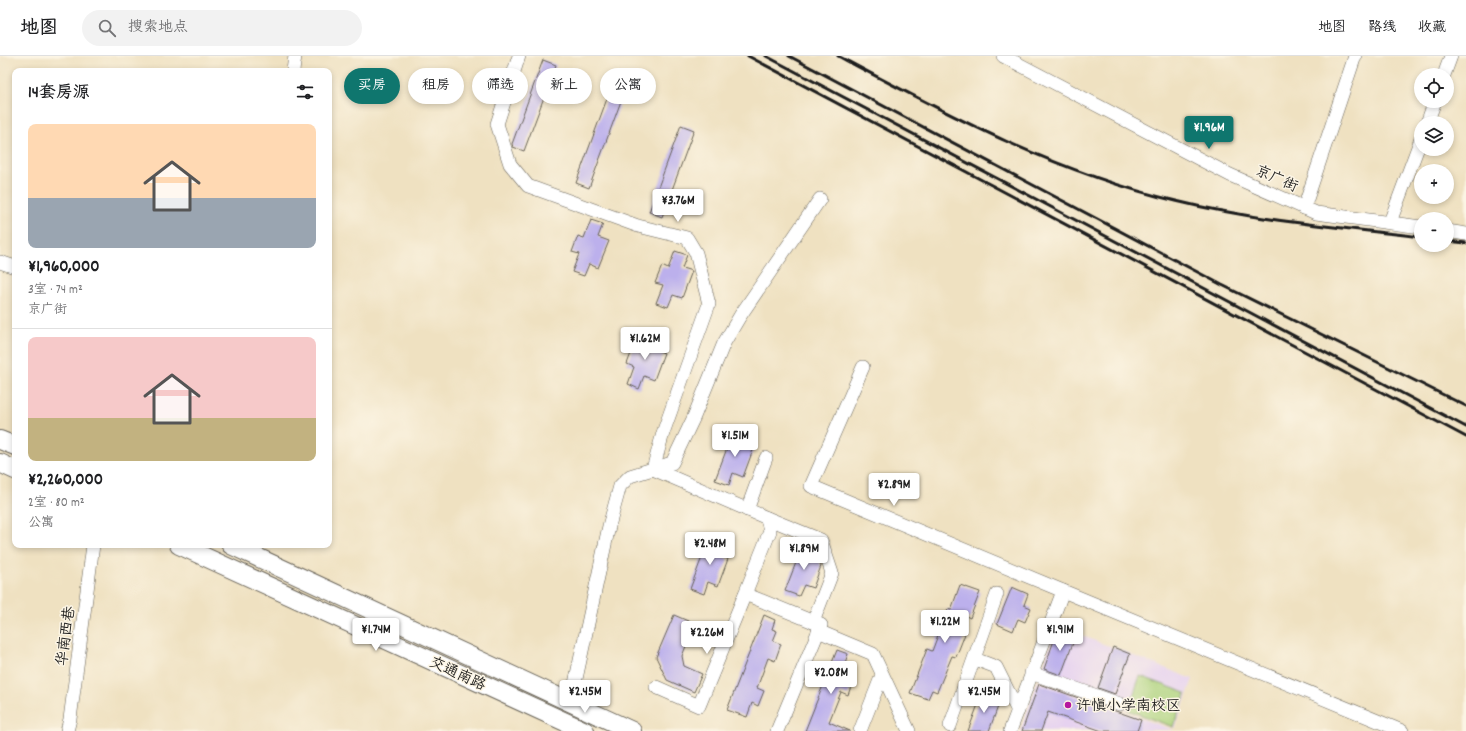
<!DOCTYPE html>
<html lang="zh">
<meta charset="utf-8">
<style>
body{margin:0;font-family:Dekko,"LXGW WenKai TC",sans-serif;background:#f2f2f2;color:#202124;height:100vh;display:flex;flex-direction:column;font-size:15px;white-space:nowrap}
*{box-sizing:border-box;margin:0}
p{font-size:13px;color:#757577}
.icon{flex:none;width:22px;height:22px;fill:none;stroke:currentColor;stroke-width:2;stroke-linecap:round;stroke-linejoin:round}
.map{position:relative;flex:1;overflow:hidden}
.drawer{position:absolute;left:12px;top:12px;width:320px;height:480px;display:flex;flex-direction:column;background:#fff;border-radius:8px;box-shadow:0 2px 6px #0003}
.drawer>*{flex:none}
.top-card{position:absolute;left:344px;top:12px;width:380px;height:36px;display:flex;gap:8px}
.buttons{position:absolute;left:1414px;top:12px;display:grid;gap:8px}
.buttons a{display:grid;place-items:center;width:40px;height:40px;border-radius:50%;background:#fff;box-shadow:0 2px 6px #0003;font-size:20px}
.price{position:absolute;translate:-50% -34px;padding:0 9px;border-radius:4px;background:#fff;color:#222;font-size:13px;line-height:26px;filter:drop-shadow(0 1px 2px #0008)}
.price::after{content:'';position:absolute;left:50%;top:24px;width:12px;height:9px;margin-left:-6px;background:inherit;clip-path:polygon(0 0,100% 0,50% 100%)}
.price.selected{background:#0f766e;color:#fff}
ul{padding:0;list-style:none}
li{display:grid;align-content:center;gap:8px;height:212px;padding:0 16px}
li+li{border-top:1px solid #e0e0e0}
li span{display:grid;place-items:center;height:124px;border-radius:8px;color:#555}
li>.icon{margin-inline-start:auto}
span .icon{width:72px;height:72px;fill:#fffc;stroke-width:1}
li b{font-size:17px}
h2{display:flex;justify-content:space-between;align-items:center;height:48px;padding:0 16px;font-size:17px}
.tag{padding:0 14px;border-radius:18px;background:#fff;box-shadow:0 2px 6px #0003;font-size:14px;line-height:36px}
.tag.selected{background:#0f766e;color:#fff}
header{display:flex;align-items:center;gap:24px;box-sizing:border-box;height:56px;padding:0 20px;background:#fff;border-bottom:1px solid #e0e0e0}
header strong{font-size:19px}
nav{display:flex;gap:22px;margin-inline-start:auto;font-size:14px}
.search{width:280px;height:36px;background:#f2f2f2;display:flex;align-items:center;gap:10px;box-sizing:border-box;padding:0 14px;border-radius:22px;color:#757577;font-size:15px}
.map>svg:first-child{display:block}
.built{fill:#e6d2f0}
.green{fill:#acd27c;stroke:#64774c}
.building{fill:#bcb0ec}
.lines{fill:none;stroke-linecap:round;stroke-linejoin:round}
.minor-casing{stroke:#666156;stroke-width:14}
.secondary-casing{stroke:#666156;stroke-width:20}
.minor{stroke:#fff;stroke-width:13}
.secondary{stroke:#fff;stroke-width:18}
.rail{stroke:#1c1c1c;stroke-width:3}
.poi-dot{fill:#b5179e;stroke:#fcf5e5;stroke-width:1.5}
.labels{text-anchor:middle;stroke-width:3;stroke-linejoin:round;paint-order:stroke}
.street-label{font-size:15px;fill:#1c1c1c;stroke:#fcf5e5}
.poi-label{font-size:15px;fill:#1c1c1c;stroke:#fcf5e5;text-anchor:start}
</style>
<header>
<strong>地图</strong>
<div class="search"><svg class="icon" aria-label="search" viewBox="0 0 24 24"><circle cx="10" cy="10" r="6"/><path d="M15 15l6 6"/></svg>搜索地点</div>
<nav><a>地图</a><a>路线</a><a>收藏</a></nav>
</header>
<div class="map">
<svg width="1466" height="675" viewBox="0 0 1466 675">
<rect width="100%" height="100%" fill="#fcf5e5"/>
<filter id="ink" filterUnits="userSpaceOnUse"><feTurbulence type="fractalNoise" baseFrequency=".025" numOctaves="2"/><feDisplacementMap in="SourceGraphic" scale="8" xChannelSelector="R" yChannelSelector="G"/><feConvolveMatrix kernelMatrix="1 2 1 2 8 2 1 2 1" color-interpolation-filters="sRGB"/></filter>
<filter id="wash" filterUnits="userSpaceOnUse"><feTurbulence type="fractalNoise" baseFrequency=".012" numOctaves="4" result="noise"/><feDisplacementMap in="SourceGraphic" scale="16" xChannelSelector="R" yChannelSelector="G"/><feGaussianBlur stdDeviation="0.9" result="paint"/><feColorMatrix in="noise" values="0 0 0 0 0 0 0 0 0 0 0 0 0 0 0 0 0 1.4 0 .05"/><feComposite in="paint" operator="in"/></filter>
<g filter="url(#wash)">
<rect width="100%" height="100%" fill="#efe1c1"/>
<g class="built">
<path d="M1057 570 1193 623 1175 672 1039 623Z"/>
<path d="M1038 625 1174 674 1020 675Z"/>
</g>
<path class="green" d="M1140 620 1186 637 1173 671 1128 654Z"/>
<g id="blocks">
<g class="building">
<path d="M543 4 556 9 524 95 513 91 512 88Z"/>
<path d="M608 40 621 45 589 132 576 127Z"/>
<path d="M681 69 694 74 662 161 649 156Z"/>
<path d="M591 164 603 168 598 181 609 185 598 212 589 208 584 220 572 216 579 198 572 196 578 180 584 182Z"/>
<path d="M675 195 687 199 682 212 692 215 682 242 673 239 668 251 656 247 663 229 655 227 662 210 668 213Z"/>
<path d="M647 276 659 280 654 293 664 297 654 324 644 320 639 333 628 328 634 311 627 308 633 292 640 294Z"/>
<path d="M735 371 748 376 743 391 753 394 743 421 733 417 729 429 715 424Z"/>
<path d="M710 480 724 485 718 499 728 503 718 530 708 526 704 538 690 533Z"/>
<path d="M804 486 815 490 816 494 813 502 819 504 821 510 813 532 804 529 799 540 785 535Z"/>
<path d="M960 529 980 536 970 562 966 560 960 576 965 578 956 601 952 600 937 636 932 634 928 643 910 637 927 593 932 595 948 553 951 554Z"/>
<path d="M1012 531 1028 538 1024 549 1031 552 1025 566 1018 563 1013 575 997 568Z"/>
<path d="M674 559 695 568 682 600 684 610 702 618 694 636 667 624 656 601Z"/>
<path d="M764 559 775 564 772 573 777 575 773 585 781 588 775 605 768 602 757 632 764 635 758 650 752 647 747 661 727 654Z"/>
<path d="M1058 573 1076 579 1061 619 1044 613Z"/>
<path d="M1113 591 1130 598 1115 638 1098 632Z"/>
<path d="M837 594 848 598 845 607 850 609 846 619 854 622 848 639 841 636 829 666 850 675H805Z"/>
<path d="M1039 628 1141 664 1137 675H1102L1048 656 1041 675H1022Z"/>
<path d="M982 638 1000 645 989 675H968Z"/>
</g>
</g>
</g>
<g filter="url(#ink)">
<use href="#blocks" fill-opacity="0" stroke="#666156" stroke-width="1"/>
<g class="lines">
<defs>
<g id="minor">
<path d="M519 0 497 68 510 108 528 130 638 170 687 182 696 197 709 248 663 377 653 413 767 462 770 475 745 538 821 569 777 675"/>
<path d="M1003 0 1230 119 1316 157 1421 171"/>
<path d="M293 15 295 0"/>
<path d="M1444 19 1451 0"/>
<path d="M1427 67 1435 45"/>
<path d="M1304 152 1355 0"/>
<path d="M1390 166 1421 83"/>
<path d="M1447 175 1466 178"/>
<path d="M0 206 15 211"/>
<path d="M863 311 811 430 1063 535"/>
<path d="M747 454 766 402"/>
<path d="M767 462 821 484 832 517 813 566"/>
<path d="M818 575 873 598 909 675"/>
<path d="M975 603 996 611 1018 655"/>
<path d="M1031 617 1120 648"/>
<path d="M656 631 699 650 745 538"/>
<path d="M571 646 609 470 620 430 630 420 672 407 693 363 724 287 740 260 820 143"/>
<path d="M950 670 997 538"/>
<path d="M67 675 70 663 93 489"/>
<path d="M860 675 882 619"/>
<path d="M1010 675 1063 535 1402 675"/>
</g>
<g id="secondary">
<path d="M0 384 15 390"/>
<path d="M0 407 15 414"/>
<path d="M179 489 585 675"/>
<path d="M231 489 632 675"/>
</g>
</defs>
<use href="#minor" class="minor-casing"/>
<use href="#secondary" class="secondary-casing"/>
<use href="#minor" class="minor"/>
<use href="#secondary" class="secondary"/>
<g class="rail">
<path d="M748 0 1466 381"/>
<path d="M766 0 1466 371"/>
<path d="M789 0 1222 229 1466 350"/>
<path d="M838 0C947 58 1054 116 1176 145 1256 165 1339 171 1421 181"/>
<path d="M1447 185 1466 187"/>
</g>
</g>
</g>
<circle class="poi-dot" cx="1068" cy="649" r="4"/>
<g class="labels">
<g class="street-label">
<text transform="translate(1277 122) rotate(24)" y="5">京广街</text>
<text transform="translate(65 580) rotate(-82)" y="5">华南西巷</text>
<text transform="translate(458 617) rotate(25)" y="5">交通南路</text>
</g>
<g class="poi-label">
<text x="1076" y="654">许慎小学南校区</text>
</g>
</g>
</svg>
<div class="buttons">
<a><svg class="icon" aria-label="locate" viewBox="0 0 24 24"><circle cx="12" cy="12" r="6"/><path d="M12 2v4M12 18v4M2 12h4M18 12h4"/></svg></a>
<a><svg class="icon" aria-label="layers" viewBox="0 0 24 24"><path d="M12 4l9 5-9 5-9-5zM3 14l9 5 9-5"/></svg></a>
<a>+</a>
<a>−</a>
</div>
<b class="price selected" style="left:1209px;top:94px">¥1.96M</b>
<b class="price" style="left:678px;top:167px">¥3.76M</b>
<b class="price" style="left:645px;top:305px">¥1.62M</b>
<b class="price" style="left:735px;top:402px">¥1.51M</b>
<b class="price" style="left:894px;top:451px">¥2.89M</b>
<b class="price" style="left:710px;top:510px">¥2.48M</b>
<b class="price" style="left:804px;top:515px">¥1.89M</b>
<b class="price" style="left:945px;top:588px">¥1.22M</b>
<b class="price" style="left:376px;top:596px">¥1.74M</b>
<b class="price" style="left:1060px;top:596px">¥1.91M</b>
<b class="price" style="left:707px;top:599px">¥2.26M</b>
<b class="price" style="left:831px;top:639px">¥2.08M</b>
<b class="price" style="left:585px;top:658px">¥2.45M</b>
<b class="price" style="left:984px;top:658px">¥2.45M</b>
<div class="top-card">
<a class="tag selected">买房</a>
<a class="tag">租房</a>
<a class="tag">筛选</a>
<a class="tag">新上</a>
<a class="tag">公寓</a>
</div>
<section class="drawer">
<h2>14套房源<svg class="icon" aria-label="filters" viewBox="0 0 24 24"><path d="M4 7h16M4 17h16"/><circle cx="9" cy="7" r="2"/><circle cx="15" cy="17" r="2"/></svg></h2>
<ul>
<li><span style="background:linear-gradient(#ffd9b3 60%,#9aa5b1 0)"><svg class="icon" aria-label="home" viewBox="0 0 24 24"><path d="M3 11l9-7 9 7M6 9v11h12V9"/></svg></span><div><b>¥1,960,000</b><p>3室 · 74 m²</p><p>京广街</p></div></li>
<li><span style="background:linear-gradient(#f6c9c9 65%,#c2b280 0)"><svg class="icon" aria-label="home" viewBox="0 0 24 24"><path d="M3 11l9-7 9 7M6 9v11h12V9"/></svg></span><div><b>¥2,260,000</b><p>2室 · 80 m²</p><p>公寓</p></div></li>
</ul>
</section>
</div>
